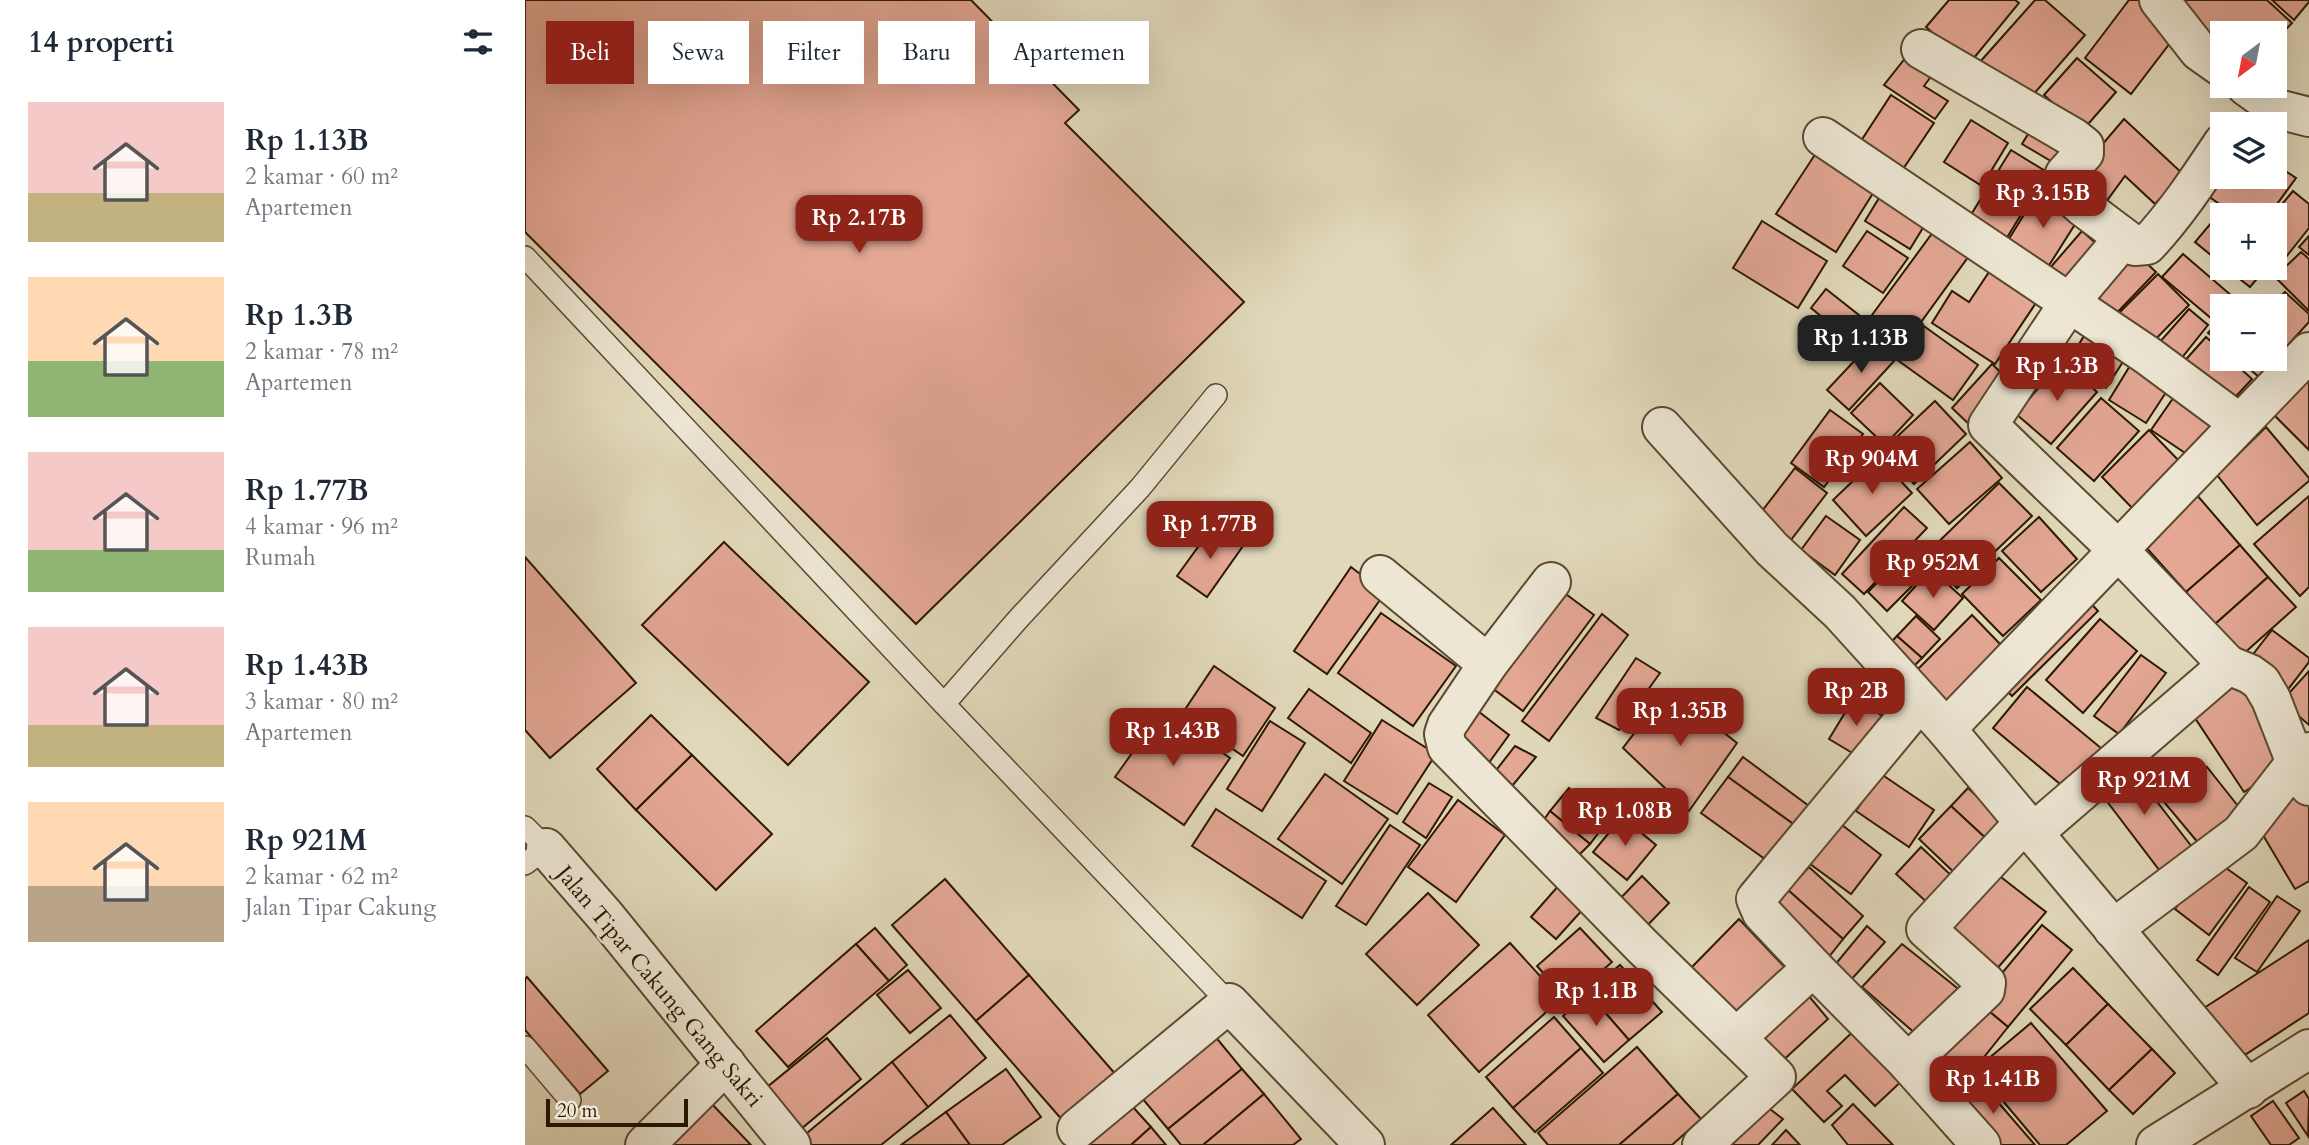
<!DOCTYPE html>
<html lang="id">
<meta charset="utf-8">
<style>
body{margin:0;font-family:Cardo,serif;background:#f2f2f3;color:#1f2937;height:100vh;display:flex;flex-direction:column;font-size:26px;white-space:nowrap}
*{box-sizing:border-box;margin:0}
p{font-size:23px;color:#747a83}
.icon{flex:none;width:38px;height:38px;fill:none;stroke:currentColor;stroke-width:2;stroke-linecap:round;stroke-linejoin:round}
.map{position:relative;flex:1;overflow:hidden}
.panel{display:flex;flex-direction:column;background:#fff;width:525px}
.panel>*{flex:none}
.top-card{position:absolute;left:21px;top:21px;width:665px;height:63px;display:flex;gap:14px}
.needle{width:46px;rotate:212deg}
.controls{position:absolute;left:1685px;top:21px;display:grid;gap:14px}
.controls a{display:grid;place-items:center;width:77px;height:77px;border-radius:0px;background:#fff;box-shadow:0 7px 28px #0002;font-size:35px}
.scale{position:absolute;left:21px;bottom:18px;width:142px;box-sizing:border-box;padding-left:7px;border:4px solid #2d1901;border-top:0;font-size:19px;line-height:24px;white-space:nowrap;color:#2d1901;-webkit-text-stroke:5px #ece6d3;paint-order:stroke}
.price{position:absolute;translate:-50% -60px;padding:0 16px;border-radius:14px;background:#8f2418;color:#fff;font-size:23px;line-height:46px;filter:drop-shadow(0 2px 4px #0008)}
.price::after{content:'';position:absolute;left:50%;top:42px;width:21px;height:16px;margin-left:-10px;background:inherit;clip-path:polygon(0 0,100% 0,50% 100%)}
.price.active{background:#222;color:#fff}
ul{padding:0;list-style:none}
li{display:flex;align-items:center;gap:21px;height:175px;padding:0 28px}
li span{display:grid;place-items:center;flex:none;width:196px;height:140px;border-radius:0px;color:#555}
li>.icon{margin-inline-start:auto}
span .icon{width:84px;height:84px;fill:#fffc;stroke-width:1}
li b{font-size:30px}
h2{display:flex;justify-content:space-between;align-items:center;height:84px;padding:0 28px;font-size:30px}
.tag{padding:0 24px;border-radius:0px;background:#fff;box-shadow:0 7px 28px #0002;font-size:24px;line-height:63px}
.tag.active{background:#8f2418;color:#fff}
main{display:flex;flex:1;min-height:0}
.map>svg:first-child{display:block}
.building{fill:#e3a794;stroke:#2d1901;stroke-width:2}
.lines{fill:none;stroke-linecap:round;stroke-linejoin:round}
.service-casing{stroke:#5a4930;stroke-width:24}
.minor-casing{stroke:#5a4930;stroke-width:42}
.tertiary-casing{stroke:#5a4930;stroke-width:42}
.service{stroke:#ece6d3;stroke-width:21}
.minor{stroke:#ece6d3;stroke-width:38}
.tertiary{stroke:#ece6d3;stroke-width:38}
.labels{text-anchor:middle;stroke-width:5;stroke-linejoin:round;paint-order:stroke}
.street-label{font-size:23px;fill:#2d1901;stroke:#ece6d3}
</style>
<main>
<section class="panel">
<h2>14 properti<svg class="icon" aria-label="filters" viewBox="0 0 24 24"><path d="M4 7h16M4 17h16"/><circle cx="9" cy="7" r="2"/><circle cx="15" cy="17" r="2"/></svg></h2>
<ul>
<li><span style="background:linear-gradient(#f6c9c9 65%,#c2b280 0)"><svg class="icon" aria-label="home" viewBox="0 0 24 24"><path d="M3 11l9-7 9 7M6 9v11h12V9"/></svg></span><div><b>Rp 1.13B</b><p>2 kamar · 60 m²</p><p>Apartemen</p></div></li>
<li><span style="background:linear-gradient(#ffd9b3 60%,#8fb573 0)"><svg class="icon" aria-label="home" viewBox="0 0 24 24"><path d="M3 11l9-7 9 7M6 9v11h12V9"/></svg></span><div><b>Rp 1.3B</b><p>2 kamar · 78 m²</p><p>Apartemen</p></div></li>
<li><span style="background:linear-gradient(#f6c9c9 70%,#8fb573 0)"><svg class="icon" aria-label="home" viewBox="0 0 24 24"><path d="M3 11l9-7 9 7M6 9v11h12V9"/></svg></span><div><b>Rp 1.77B</b><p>4 kamar · 96 m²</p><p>Rumah</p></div></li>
<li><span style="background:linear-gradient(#f6c9c9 70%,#c2b280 0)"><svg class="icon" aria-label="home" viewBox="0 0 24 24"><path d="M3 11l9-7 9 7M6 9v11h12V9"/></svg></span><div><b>Rp 1.43B</b><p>3 kamar · 80 m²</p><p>Apartemen</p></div></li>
<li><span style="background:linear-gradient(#ffd9b3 60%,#b9a48a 0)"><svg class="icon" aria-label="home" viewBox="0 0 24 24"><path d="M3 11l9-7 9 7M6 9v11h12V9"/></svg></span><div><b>Rp 921M</b><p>2 kamar · 62 m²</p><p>Jalan Tipar Cakung</p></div></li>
</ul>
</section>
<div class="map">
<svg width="1784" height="1145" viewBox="0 0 1784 1145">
<rect width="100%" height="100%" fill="#e1d8bb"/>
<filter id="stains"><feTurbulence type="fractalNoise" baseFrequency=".00286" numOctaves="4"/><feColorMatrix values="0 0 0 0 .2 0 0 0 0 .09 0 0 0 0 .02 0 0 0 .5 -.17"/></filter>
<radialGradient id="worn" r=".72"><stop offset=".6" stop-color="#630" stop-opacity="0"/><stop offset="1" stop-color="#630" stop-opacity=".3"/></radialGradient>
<g class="building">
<path d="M0 0H446L554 110 540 123 719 302 391 624 0 232Z"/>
<path d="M1424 0H1490L1494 3 1444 64 1401 27Z"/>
<path d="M1510 0H1520L1560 35 1500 104 1454 63Z"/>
<path d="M1604 0H1615L1655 30 1606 94 1560 58Z"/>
<path d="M1645 0H1742L1767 23 1750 41V33H1698V55Z"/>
<path d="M1747 0H1784V2L1769 20Z"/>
<path d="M1389 47 1414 66 1399 86 1423 101 1410 119 1359 85Z"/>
<path d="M1552 58 1591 92 1558 130 1519 95Z"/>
<path d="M1366 95 1409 123 1374 175 1332 147Z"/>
<path d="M1599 119 1658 174 1630 204 1600 176 1578 206 1545 182Z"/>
<path d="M1446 120 1483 143 1457 186 1419 162Z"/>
<path d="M1511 121 1548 143 1534 166 1497 144Z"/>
<path d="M1486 150 1522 172 1475 249 1439 226Z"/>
<path d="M1291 153 1350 190 1311 252 1251 214Z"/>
<path d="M1750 164 1771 178 1744 215H1710L1676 191 1698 177H1750Z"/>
<path d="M1518 184 1559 210 1518 275 1477 250Z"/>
<path d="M1362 185 1407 213 1385 249 1340 221Z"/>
<path d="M1768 191 1784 204V228L1761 257 1750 248 1748 215Z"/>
<path d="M1692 216 1698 220V265L1670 242Z"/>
<path d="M1237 221 1302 261 1273 308 1208 268Z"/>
<path d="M1414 224 1449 249 1383 340 1347 315Z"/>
<path d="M1342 231 1383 258 1358 293 1318 266Z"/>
<path d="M1557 231 1584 255 1544 300 1518 276Z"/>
<path d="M1784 236V255L1774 247Z"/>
<path d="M1603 246 1631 272 1585 320 1557 293Z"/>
<path d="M1776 252 1784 259V311L1750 277Z"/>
<path d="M1658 254 1707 296 1687 319 1637 277Z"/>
<path d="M1470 263 1517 294 1470 364 1407 323 1427 291 1444 302Z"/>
<path d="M1701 268H1741L1725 287Z"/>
<path d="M1633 274 1664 305 1619 351 1587 320Z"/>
<path d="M1301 289 1349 327 1333 346 1286 308Z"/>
<path d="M1760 292 1784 314V322L1762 346 1750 335V306H1746Z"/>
<path d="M1664 309 1683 325 1647 370 1625 353Z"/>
<path d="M1698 317V345L1683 333Z"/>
<path d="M1396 324 1453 365 1428 400 1371 359Z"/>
<path d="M1565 326 1605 351 1581 388 1542 364Z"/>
<path d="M1681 337 1698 352V359H1705L1727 379 1702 406 1656 365Z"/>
<path d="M1750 339 1760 348 1734 377 1713 359H1750Z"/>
<path d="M1349 340 1370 360 1324 410 1302 390Z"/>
<path d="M1611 356 1649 380 1621 423 1584 400Z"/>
<path d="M1537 361 1572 392 1526 444 1491 414Z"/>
<path d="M1467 364 1488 384 1448 428 1427 408Z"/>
<path d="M1784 364V450L1741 407Z"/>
<path d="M1355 383 1388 415 1360 445 1326 413Z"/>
<path d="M1658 384 1698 412 1666 457 1626 430Z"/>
<path d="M1576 398 1614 431 1569 481 1532 448Z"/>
<path d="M1410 401 1441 434 1389 484 1358 450Z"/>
<path d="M1305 410 1338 434 1299 487 1266 463Z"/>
<path d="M1741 427 1784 478V481L1732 525 1692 475Z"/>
<path d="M1624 430 1659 466 1612 513 1577 477Z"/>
<path d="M1445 442 1477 478 1424 524 1392 489Z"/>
<path d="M1353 457 1387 493 1341 536 1308 500Z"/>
<path d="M1270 468 1302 493 1259 549 1227 524Z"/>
<path d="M1474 483 1507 516 1432 588 1400 555Z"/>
<path d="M1665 487 1715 545 1661 592 1610 535Z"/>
<path d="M1784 496V587L1775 596 1729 544Z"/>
<path d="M1379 507 1402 528 1339 594 1317 574Z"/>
<path d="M1301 516 1335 540 1310 575 1276 550Z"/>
<path d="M1514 517 1552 559 1516 592 1477 551Z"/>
<path d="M689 525 718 546 682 597 652 576Z"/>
<path d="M199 542 344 682 263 765 117 625Z"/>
<path d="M1715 545 1743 577 1689 625 1661 592Z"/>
<path d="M1386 548 1406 567 1362 611 1343 592Z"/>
<path d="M0 557 111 683 25 758 0 730Z"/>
<path d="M1474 558 1516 600 1478 636 1437 594Z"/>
<path d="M826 567 860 593 802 674 769 651Z"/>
<path d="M1406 569 1438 598 1409 630 1377 601Z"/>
<path d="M1743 577 1771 607 1716 656 1689 625Z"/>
<path d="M1030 586 1069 615 998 711 959 682Z"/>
<path d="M1560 597 1573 611 1487 696 1473 682Z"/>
<path d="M856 613 931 666 888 726 813 673Z"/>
<path d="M1077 614 1103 635 1024 741 997 721Z"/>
<path d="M1447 615 1476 645 1415 707 1385 677Z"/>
<path d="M1391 616 1415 639 1397 658 1372 636Z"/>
<path d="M1575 619 1612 651 1558 713 1521 680Z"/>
<path d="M1747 630 1784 658V662L1761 692 1722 662Z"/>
<path d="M1372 636 1397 658 1380 675 1356 653Z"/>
<path d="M1616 655 1641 673 1594 734 1569 716Z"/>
<path d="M1111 658 1135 673 1094 730 1071 718Z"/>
<path d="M689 666 750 708 718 756 657 714Z"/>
<path d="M1784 671V725L1757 701Z"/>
<path d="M1710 674 1767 762 1719 792 1662 706Z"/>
<path d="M1502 687 1582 753 1547 794 1468 728Z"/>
<path d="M784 689 846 733 826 763 763 718Z"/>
<path d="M1143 689 1212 743 1164 811 1098 748Z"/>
<path d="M1329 698 1359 717 1334 757 1304 739Z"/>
<path d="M949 708 984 735 963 764 930 742Z"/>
<path d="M637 711 705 758 659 825 590 777Z"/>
<path d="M126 715 167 755 111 810 72 769Z"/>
<path d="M857 720 911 754 872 814 819 781Z"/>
<path d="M745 721 780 743 737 811 702 789Z"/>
<path d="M990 746 1011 757 988 785 969 773Z"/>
<path d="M167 755 247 834 191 890 111 810Z"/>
<path d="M1218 757 1292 812 1278 831 1203 777Z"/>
<path d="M1602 763 1667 847 1635 871 1571 787Z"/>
<path d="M1682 767 1717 811 1675 845 1639 802Z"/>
<path d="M800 774 863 819 817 884 753 839Z"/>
<path d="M1356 774 1409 810 1384 847 1331 811Z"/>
<path d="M1203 777 1278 831 1251 867 1176 813Z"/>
<path d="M904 783 927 797 901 838 878 822Z"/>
<path d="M1044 788 1084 819 1065 844 1025 811Z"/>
<path d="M1443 788 1485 827 1468 845 1426 806Z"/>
<path d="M1778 793 1784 803V881L1770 889 1729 820Z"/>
<path d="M933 800 980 835 931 902 883 867Z"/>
<path d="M1426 806 1468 845 1436 879 1394 839Z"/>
<path d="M691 809 801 881 777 918 667 846Z"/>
<path d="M1025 811 1065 844 1051 858 1016 824Z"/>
<path d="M1097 817 1131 845 1102 880 1068 852Z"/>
<path d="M1308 818 1356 855 1326 894 1277 858Z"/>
<path d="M865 825 895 845 841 925 811 906Z"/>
<path d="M1396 847 1430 879 1406 906 1371 874Z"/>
<path d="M1687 858 1722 883 1684 935 1650 909Z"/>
<path d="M1284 867 1338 916 1318 939 1263 890Z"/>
<path d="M1472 874 1521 912 1464 978 1416 930Z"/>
<path d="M1117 876 1144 903 1114 934 1087 907Z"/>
<path d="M420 879 504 975 451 1021 367 925Z"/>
<path d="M1035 884 1060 907 1031 939 1006 917Z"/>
<path d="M1724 887 1745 902 1693 975 1672 960Z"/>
<path d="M1263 890 1318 939 1303 958 1250 908Z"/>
<path d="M903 893 954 945 892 1005 841 954Z"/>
<path d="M1752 896 1775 911 1732 972 1710 958Z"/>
<path d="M1214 919 1269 977 1219 1020 1164 970Z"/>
<path d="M1517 925 1547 950 1483 1027 1453 1002Z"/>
<path d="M1342 926 1360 942 1325 981 1309 966Z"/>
<path d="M350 928 382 965 364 981 331 944Z"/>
<path d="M1055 928 1087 962 1043 1001 1012 966Z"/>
<path d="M1784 940V1013L1712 1060 1679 1008Z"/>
<path d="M985 943 1036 999 954 1072 903 1015Z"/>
<path d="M331 944 364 981 263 1067 231 1031Z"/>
<path d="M1377 944 1436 991 1392 1035 1337 987Z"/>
<path d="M1095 965 1137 1012 1104 1040 1063 993Z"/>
<path d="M1548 968 1583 1004 1541 1045 1505 1009Z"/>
<path d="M383 970 416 1008 385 1033 352 995Z"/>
<path d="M504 975 592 1076 539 1122 451 1021Z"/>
<path d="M2 977 83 1071 55 1094 0 1030V979Z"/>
<path d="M1278 989 1303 1019 1254 1064 1229 1037Z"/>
<path d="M1063 993 1104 1040 1079 1062 1038 1016Z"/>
<path d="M1453 1002 1483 1027 1432 1091 1404 1068Z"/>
<path d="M1583 1004 1627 1049 1584 1090 1541 1045Z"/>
<path d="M425 1015 461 1058 403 1107 367 1062Z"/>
<path d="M1029 1017 1056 1048 988 1108 961 1077Z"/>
<path d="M1506 1023 1582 1111 1541 1145H1515L1451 1069Z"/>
<path d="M680 1024 717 1069 643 1129 606 1085Z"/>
<path d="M1334 1026 1381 1077 1350 1106 1320 1075 1302 1091 1317 1106 1299 1122 1267 1089Z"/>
<path d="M302 1038 336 1079 276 1129 241 1088Z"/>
<path d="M1112 1047 1153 1094 1094 1145H1023L1013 1133Z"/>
<path d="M1056 1048 1078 1073 1010 1132 988 1108Z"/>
<path d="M1627 1049 1650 1073 1608 1114 1584 1090Z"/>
<path d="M367 1062 403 1107 356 1145H282L276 1138Z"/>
<path d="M481 1069 516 1117 477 1145H445L421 1112Z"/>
<path d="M717 1069 739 1094 678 1145H656L643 1129Z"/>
<path d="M1453 1079 1510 1145H1474L1433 1096Z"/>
<path d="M1779 1091 1784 1099 1783 1136 1761 1103Z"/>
<path d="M739 1094 776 1139 768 1145H678Z"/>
<path d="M1153 1094 1176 1119 1147 1145H1094Z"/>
<path d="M598 1096 626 1127 606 1145H540Z"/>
<path d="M1748 1101 1774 1138 1764 1145H1746L1726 1116Z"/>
<path d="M185 1102 226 1145H139Z"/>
<path d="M1328 1104 1368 1145H1323L1307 1125Z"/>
<path d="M1241 1106 1258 1119 1233 1145H1195Z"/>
<path d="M968 1108 1001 1145H926Z"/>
<path d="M421 1112 445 1145H376Z"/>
<path d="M626 1127 641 1145H606Z"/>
<path d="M1261 1130 1275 1145H1247Z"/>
</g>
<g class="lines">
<defs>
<g id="service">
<path d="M0 257 419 704 495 617 615 488 691 395"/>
<path d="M419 704 704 1003"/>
<path d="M0 827 21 848 0 864"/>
<path d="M0 1047 45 1100"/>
</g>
<g id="minor">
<path d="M1634 0 1674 51 1698 68"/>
<path d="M1396 49 1549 138 1559 146V153L1540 174 1535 186 1558 207 1610 246 1622 245C1651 214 1674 179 1698 143"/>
<path d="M1721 86 1753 109 1784 117"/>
<path d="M1298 137 1622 355 1714 423"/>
<path d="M1598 239 1544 303 1463 425 1594 551 1703 665"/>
<path d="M1137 427 1247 549 1315 612 1421 729 1723 1089"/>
<path d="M855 575 963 664 922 725 919 734 922 747 1118 947 1251 1077 1177 1145"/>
<path d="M963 664 1026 582"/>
<path d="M1421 729 1784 352"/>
<path d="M1508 833 1703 665 1725 674 1736 682 1746 699 1771 763 1784 786"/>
<path d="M21 848 81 917 266 1145"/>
<path d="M1588 929 1716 833 1768 766 1784 752"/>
<path d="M1288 967 1383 1063 1456 1145"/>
<path d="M1211 1038 1288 967 1237 913 1231 899 1395 701"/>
<path d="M1383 1063 1460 990 1461 983 1401 929 1499 823"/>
<path d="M552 1129 704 1003 840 1145"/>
<path d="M120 1145 201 1064"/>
</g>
<path id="tertiary" d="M1631 1145 1784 1049"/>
</defs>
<use href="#service" class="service-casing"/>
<use href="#minor" class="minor-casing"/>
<use href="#tertiary" class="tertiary-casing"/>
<use href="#service" class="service"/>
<use href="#minor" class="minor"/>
<use href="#tertiary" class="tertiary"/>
</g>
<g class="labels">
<g class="street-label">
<text transform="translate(135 986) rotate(50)" y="8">Jalan Tipar Cakung Gang Sakri</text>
</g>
</g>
<rect width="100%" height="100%" filter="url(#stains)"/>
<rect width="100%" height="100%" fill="url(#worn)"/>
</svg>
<div class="controls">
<a><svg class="needle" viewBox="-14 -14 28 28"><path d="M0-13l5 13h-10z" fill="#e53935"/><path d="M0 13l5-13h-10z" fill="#747a83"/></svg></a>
<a><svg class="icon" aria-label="layers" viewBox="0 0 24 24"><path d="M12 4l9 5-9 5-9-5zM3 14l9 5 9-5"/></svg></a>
<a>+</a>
<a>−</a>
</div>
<div class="scale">20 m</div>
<b class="price" style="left:1518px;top:230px">Rp 3.15B</b>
<b class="price" style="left:334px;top:255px">Rp 2.17B</b>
<b class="price active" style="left:1336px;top:375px">Rp 1.13B</b>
<b class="price" style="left:1532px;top:403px">Rp 1.3B</b>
<b class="price" style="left:1347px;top:496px">Rp 904M</b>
<b class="price" style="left:685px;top:561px">Rp 1.77B</b>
<b class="price" style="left:1408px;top:600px">Rp 952M</b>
<b class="price" style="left:1331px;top:728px">Rp 2B</b>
<b class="price" style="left:1155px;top:748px">Rp 1.35B</b>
<b class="price" style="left:648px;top:768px">Rp 1.43B</b>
<b class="price" style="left:1619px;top:817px">Rp 921M</b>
<b class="price" style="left:1100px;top:848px">Rp 1.08B</b>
<b class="price" style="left:1071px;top:1028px">Rp 1.1B</b>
<b class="price" style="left:1468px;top:1116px">Rp 1.41B</b>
<div class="top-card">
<a class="tag active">Beli</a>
<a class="tag">Sewa</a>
<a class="tag">Filter</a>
<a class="tag">Baru</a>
<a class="tag">Apartemen</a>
</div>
</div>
</main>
